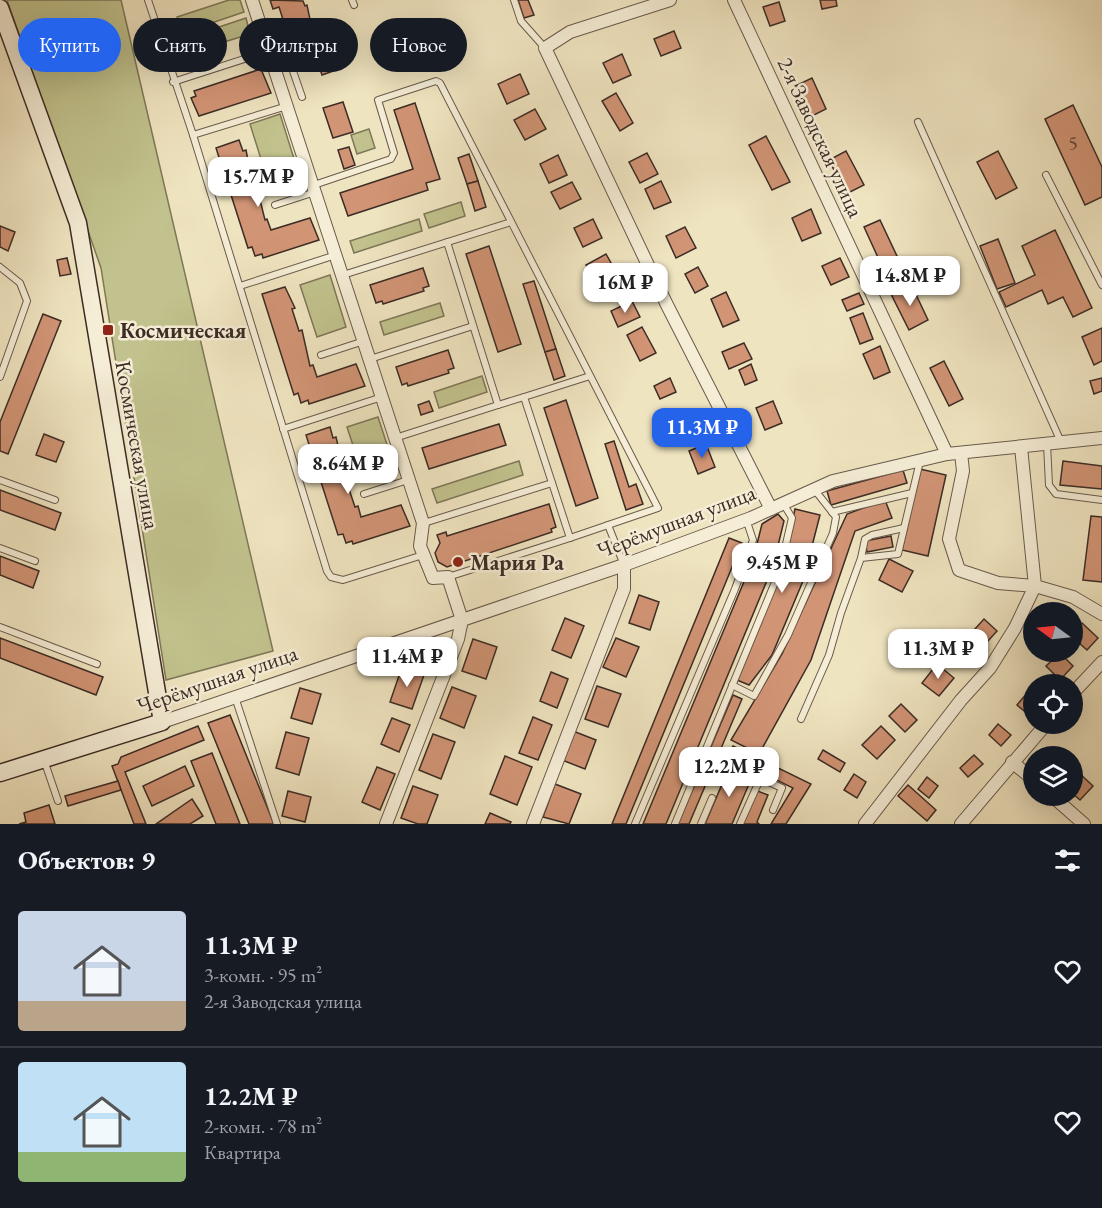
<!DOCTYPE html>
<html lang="ru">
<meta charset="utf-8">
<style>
body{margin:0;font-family:"EB Garamond",serif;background:#242831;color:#f1f3f6;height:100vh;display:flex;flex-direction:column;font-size:22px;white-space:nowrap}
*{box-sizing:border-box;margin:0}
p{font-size:20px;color:#9ea1a6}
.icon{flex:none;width:33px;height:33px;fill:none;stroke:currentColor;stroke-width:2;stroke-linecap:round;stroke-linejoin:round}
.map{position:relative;height:824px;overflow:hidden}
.side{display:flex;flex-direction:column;background:#171b24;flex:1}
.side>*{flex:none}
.banner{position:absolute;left:18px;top:18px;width:600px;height:54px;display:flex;gap:12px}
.needle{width:39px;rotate:285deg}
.controls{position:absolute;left:1023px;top:602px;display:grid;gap:12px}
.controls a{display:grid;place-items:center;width:60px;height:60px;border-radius:50%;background:#171b24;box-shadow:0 6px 24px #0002;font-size:30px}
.price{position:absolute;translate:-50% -51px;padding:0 14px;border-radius:12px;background:#fff;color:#222;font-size:20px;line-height:39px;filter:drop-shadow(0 2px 3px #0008)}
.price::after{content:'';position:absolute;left:50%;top:36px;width:18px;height:14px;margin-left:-9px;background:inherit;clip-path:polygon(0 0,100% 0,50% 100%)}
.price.active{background:#2563eb;color:#fff}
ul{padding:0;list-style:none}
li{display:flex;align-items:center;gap:18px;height:150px;padding:0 18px}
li+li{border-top:2px solid #363941}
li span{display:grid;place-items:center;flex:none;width:168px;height:120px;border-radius:6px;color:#555}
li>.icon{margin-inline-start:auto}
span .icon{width:72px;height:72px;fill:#fffc;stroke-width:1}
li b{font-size:26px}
h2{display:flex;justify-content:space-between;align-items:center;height:72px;padding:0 18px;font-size:26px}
.chip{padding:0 21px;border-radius:27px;background:#171b24;box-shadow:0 6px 24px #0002;font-size:21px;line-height:54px}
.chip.active{background:#2563eb;color:#fff}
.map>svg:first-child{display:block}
.green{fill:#c1c28d;stroke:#7e7759;stroke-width:1.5}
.building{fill:#d19475;stroke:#3c2c25;stroke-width:1.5}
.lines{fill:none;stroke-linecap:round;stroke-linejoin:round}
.lane-casing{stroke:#695a4c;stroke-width:8}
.street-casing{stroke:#695a4c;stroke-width:14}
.secondary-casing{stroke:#3c2c25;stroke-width:19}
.lane{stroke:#f5edd6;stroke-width:6}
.street{stroke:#f5edd6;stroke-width:12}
.secondary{stroke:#f5edd6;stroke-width:16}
.poi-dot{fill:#8f2418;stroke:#f5edd6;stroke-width:2}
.labels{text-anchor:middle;stroke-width:5;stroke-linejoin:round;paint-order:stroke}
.number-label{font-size:20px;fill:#614639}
.street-label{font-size:22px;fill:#3c2c25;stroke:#f5edd6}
.poi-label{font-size:22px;font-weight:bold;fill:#3c2c25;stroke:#f5edd6;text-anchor:start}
</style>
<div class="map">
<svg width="1102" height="824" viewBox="0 0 1102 824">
<rect width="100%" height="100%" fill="#efe4c0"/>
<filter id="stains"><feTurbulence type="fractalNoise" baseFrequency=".00333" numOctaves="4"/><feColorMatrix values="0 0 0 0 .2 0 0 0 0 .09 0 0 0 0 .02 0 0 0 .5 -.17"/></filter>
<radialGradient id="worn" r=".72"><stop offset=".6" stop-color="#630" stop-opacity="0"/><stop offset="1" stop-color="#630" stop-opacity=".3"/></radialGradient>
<g class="green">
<path d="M7 0H121L273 651 166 680 101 268Z"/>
<path d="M229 0H240L244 12 182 33 177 17Z"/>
<path d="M246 18 250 34 221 43 216 28Z"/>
<circle cx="392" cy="46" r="16"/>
<path d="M280 114 301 181 271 191 250 124Z"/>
<path d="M369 129 375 148 357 154 351 135Z"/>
<path d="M461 202 465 216 429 228 424 214Z"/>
<path d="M419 219 422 231 354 253 350 241Z"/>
<path d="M330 275 346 327 317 337 300 285Z"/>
<path d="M440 303 444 316 384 335 380 322Z"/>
<path d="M482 376 487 392 439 408 434 392Z"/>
<path d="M378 417 394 466 363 476 347 427Z"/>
<path d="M519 461 523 475 437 503 432 489Z"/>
</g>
<g class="building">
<path d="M270 0 303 1 305 6 307 5 312 29 321 26 323 32 327 30 330 40 333 39 334 44 338 43 342 68 322 75 320 69 316 71 308 47 304 48 301 33 291 36 290 31 287 32 279 7 273 9Z"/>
<path d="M518 0H528L534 15 524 18Z"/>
<path d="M820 0H836L837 6 822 9Z"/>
<path d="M779 2 785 21 770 26 763 7Z"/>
<path d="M674 31 681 48 661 56 654 39Z"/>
<path d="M622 54 631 75 613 83 603 63Z"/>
<path d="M261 69 271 93 199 116 191 98 196 96 194 91Z"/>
<path d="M520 74 529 94 507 104 498 84Z"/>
<path d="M812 78 826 109 810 117 795 86Z"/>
<path d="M616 93 633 123 620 131 602 101Z"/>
<path d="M343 102 353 132 333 138 323 108Z"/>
<path d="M415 103 440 179 426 183 428 190 348 216 340 193 413 169 394 110Z"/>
<path d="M1073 105 1102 167V197L1085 205 1045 119Z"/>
<path d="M535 109 546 129 525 140 514 120Z"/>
<path d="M766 136 790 182 772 190 749 145Z"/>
<path d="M239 140 243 151 246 150 253 185 256 184 265 220 267 219 271 230 310 218 319 240 263 258 262 254 255 256 252 247 248 248 216 148Z"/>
<path d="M349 147 355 165 344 169 338 150Z"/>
<path d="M846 151 864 185 846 194 829 160Z"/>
<path d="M998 151 1017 188 996 199 977 162Z"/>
<path d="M647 153 658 174 640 183 629 162Z"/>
<path d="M469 154 478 181 467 184 458 158Z"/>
<path d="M558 155 567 175 549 183 540 164Z"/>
<path d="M478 181 486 207 475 211 467 184Z"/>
<path d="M661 181 671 202 654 209 645 189Z"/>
<path d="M572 182 581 199 560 209 551 192Z"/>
<path d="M811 209 821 233 802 241 792 218Z"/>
<path d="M593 219 602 238 583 247 574 228Z"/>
<path d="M880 220 897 256 881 264 864 227Z"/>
<path d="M0 226 15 232 8 251 0 247Z"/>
<path d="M685 227 696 248 676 258 666 236Z"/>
<path d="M1055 230 1092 308 1073 317 1063 297 1048 304 1042 290 1006 307 999 292 1035 275 1022 246Z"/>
<path d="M998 239 1015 283 997 289 980 246Z"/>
<path d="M489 246 521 344 498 352 466 254Z"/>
<path d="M606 254 620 279 600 290 586 265Z"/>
<path d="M67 258 71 274 60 276 57 260Z"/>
<path d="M840 258 849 277 831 285 822 266Z"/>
<path d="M698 267 708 286 695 293 685 274Z"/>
<path d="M423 268 429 286 423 288 424 291 383 304 382 301 376 303 370 285Z"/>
<path d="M534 281 556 349 545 352 523 284Z"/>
<path d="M911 284 928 320 909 330 891 294Z"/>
<path d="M285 287 295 308 292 309 299 331 302 330 310 366 313 365 317 377 356 364 365 386 309 404 308 400 301 403 298 393 294 395 262 294Z"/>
<path d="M726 292 739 320 723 327 711 299Z"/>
<path d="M859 293 864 304 847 311 842 300Z"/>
<path d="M632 301 640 317 618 327 611 311Z"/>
<path d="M863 313 873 339 860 344 850 318Z"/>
<path d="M43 314 61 321 8 454 0 451V422Z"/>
<path d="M642 327 656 353 640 361 627 335Z"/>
<path d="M1102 328V361L1094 365 1082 337Z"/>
<path d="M744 343 752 359 729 369 722 352Z"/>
<path d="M880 346 890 372 874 379 863 354Z"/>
<path d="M556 349 565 376 554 380 545 352Z"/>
<path d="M448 350 454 368 448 370 449 373 408 386 407 383 402 385 396 367Z"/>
<path d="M944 361 963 399 949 406 930 368Z"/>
<path d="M751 364 757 380 745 385 739 370Z"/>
<path d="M670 378 676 392 660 399 654 386Z"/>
<path d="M1102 378V391L1094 394 1090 381Z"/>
<path d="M566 400 598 498 576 506 544 408Z"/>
<path d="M429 401 433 411 421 415 418 405Z"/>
<path d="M773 401 782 423 765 430 756 408Z"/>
<path d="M690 415 697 429 673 440 666 427Z"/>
<path d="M499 424 506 445 429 469 422 448Z"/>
<path d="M330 427 333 438 336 437 344 472 347 471 350 482 347 483 355 507 358 506 361 517 401 505 410 526 353 544 352 541 346 543 343 534 338 535 306 435Z"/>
<path d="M44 434 64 442 56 462 36 455Z"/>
<path d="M614 441 629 487 636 484 643 504 626 510 605 444Z"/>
<path d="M706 444 715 467 698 474 689 451Z"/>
<path d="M1063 461 1102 466V489L1060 485Z"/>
<path d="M920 469 946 475 928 556 902 550Z"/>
<path d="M903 470 907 483 831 505 827 491Z"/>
<path d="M0 490 61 513 55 530 0 510Z"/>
<path d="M885 500 892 518 855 531 811 660 759 754 731 740 782 654 847 514Z"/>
<path d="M549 504 556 527 551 529 552 532 447 567 438 562 435 553 440 543 437 535 446 532 447 536Z"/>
<path d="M795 509 820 515 803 581 772 655 749 685 737 680 781 572Z"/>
<path d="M778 514 784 521 773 566 666 824H643L753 560 762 524Z"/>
<path d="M1091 516 1102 517V582L1083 580Z"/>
<path d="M891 536 893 547 867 552 865 541Z"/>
<path d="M729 538 742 543 626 824H612Z"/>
<path d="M0 556 39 571 33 588 0 575Z"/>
<path d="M889 559 913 571 902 592 879 580Z"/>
<path d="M639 595 659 602 650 630 629 623Z"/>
<path d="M565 618 584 626 571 658 552 650Z"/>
<path d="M984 619 997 631 988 641 975 629Z"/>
<path d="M1082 623 1098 638 1087 650 1072 637V633Z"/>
<path d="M0 638 103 677 96 695 0 658Z"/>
<path d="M616 638 639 647 626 677 603 667Z"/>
<path d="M473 639 497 647 486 679 462 671Z"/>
<path d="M1060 653 1073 666 1060 680 1046 666Z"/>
<path d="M937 664 954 678 939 696 922 683Z"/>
<path d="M402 667 424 675 412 709 390 702Z"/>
<path d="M551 672 568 679 557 708 540 701Z"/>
<path d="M597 686 621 694 608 727 585 719Z"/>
<path d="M452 687 476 696 464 728 440 718Z"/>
<path d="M300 688 321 694 312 724 291 718Z"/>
<path d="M1027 693 1034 698V710L1029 715 1017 705Z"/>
<path d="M733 695 742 699 689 824H678Z"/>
<path d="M901 704 917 720 905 732 889 716Z"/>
<path d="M230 715 274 824H249L208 723Z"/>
<path d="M533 717 552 725 538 760 519 753Z"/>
<path d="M392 718 410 725 399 752 381 744Z"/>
<path d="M998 724 1011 735 1001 746 989 735Z"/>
<path d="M198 726 204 740 125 772 146 824H134L112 766 118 764 121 757Z"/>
<path d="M881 726 895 740 877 759 862 745Z"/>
<path d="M573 731 596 740 585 769 562 760Z"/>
<path d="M286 732 309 738 299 775 276 768Z"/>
<path d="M433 734 455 742 441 779 419 770Z"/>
<path d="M733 746 811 784 786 824H771L793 788 728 756Z"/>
<path d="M823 750 845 763 840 772 818 759Z"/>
<path d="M212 753 240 824H216L191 761Z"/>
<path d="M974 755 983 764 968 777 960 768Z"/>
<path d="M505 756 532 767 517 805 490 794Z"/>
<path d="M185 766 194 786 152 806 143 786Z"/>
<path d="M377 767 395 774 380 810 362 802Z"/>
<path d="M729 768 752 777 732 824H705Z"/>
<path d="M1078 772 1093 786 1080 800 1072 793V778Z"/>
<path d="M854 774 866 782 857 798 844 790Z"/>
<path d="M927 777 938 786 929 798 918 789Z"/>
<path d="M118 781 121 790 68 806 65 796Z"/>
<path d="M555 784 581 794 569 824 543 817Z"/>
<path d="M908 785 936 810 927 821 898 796Z"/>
<path d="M413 786 438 795 427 824H418L401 818Z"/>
<path d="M755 790 768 795 757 822 759 824H741Z"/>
<path d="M288 791 311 797 305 822 282 816Z"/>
<path d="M192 799 203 816 190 824H156Z"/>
<path d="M49 805 55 824H19L26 822 24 813Z"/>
<path d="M490 813 511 822 510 824H485Z"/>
</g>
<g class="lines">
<defs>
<g id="lane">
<path d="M148 0 193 135 327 571 331 577 343 580 423 555"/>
<path d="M352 0 354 5"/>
<path d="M514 0 521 21 545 48"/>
<path d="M265 36 285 48 302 97"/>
<path d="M173 82 269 51"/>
<path d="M918 122 1061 442"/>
<path d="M193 135 287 106"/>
<path d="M1046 175 1102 285"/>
<path d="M314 185 391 159 394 153 378 100 436 81 440 83 658 508 570 538"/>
<path d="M275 205 315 192"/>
<path d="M447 242 498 405 524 397 570 538 448 577"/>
<path d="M0 267 20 283 27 301 0 377"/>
<path d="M343 275 511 222"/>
<path d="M240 286 336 255"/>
<path d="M321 355 364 341"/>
<path d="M370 359 473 326"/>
<path d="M524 397 590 376"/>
<path d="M283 429 382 397"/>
<path d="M395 438 498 405"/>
<path d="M1047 444 1049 485 1056 494 1102 500"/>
<path d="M0 480 55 500"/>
<path d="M364 494 408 480"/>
<path d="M832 512 912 493"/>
<path d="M424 523 552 483"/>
<path d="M608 525 624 565"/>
<path d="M0 548 35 561"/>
<path d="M861 558 865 539 872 535 904 528"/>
<path d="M0 627 97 664"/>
<path d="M732 685 754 696 788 635 833 533 836 517 814 489"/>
<path d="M235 697 277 824"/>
<path d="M801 719 829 655 841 613 861 558 898 554 920 461"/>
<path d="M44 760 58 801"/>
<path d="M733 766 782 788 773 810"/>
<path d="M635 824 735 589 753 540 746 519"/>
<path d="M675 824 780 570 792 518 783 503"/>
<path d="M701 824 712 798"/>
<path d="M740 824 761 777"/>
</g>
<g id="street">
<path d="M252 0 423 523 420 546 433 578 448 577 462 620 458 639 386 824"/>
<path d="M670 0 570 32 545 48 666 303 771 509"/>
<path d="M734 0 947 454"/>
<path d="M1021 447 1035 586 1073 597 1102 614"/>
<path d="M1072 694 1102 662"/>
<path d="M162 722 624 565 751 518 833 481 947 454 1102 438"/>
<path d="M1012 762 1034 780"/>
<path d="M1051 795 1084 824"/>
<path d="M533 824 624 589V565"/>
<path d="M865 824 961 700 990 668 1015 628 1035 586 998 583 959 570 949 539 963 471 961 453"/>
<path d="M961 824 1047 723"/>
</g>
<path id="secondary" d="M0 8 78 223 162 722 0 773"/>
</defs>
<use href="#lane" class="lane-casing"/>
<use href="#street" class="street-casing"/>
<use href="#secondary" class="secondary-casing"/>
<use href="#lane" class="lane"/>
<use href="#street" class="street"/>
<use href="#secondary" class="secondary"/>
</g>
<g class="poi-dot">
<rect x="102" y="324" width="12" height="12" rx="3"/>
<circle cx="458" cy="562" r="6"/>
</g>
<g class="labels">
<g class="number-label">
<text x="1073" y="150">5</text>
</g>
<g class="street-label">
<text transform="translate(821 137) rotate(65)" y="8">2-я Заводская улица</text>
<text transform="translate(138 445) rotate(80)" y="8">Космическая улица</text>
<text transform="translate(676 521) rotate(-21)" y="8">Черёмушная улица</text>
<text transform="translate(217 679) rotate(-19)" y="8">Черёмушная улица</text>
</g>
<g class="poi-label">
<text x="120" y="338">Космическая</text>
<text x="470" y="570">Мария Ра</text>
</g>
</g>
<rect width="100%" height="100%" filter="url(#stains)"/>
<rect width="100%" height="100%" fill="url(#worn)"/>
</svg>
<div class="controls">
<a><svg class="needle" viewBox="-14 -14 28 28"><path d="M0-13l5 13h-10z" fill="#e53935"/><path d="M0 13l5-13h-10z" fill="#9ea1a6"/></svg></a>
<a><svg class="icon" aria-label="locate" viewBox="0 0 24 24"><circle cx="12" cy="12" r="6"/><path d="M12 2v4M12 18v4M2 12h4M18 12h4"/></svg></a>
<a><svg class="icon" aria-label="layers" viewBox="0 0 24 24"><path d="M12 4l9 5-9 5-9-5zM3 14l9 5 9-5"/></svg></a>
</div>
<b class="price" style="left:258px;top:208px">15.7M ₽</b>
<b class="price" style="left:910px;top:307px">14.8M ₽</b>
<b class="price" style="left:625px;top:314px">16M ₽</b>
<b class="price active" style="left:702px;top:459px">11.3M ₽</b>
<b class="price" style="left:348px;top:495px">8.64M ₽</b>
<b class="price" style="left:782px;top:594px">9.45M ₽</b>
<b class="price" style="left:938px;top:680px">11.3M ₽</b>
<b class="price" style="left:407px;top:688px">11.4M ₽</b>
<b class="price" style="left:729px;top:798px">12.2M ₽</b>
<div class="banner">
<a class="chip active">Купить</a>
<a class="chip">Снять</a>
<a class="chip">Фильтры</a>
<a class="chip">Новое</a>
</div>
</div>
<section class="side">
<h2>Объектов: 9<svg class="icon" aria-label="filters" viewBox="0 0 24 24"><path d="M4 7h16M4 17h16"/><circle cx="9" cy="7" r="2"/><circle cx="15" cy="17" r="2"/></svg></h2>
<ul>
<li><span style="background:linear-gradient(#c9d6e8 75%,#b9a48a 0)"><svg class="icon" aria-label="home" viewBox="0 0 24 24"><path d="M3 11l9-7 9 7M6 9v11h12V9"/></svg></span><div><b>11.3M ₽</b><p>3-комн. · 95 m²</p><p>2-я Заводская улица</p></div><svg class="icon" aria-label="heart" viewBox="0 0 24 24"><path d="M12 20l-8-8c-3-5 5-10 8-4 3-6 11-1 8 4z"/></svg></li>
<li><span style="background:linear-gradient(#bfe0f5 75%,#8fb573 0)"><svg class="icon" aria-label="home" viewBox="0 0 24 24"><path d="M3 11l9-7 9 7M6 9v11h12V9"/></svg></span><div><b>12.2M ₽</b><p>2-комн. · 78 m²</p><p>Квартира</p></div><svg class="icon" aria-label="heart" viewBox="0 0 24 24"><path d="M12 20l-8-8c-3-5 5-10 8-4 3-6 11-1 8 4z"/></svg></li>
</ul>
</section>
